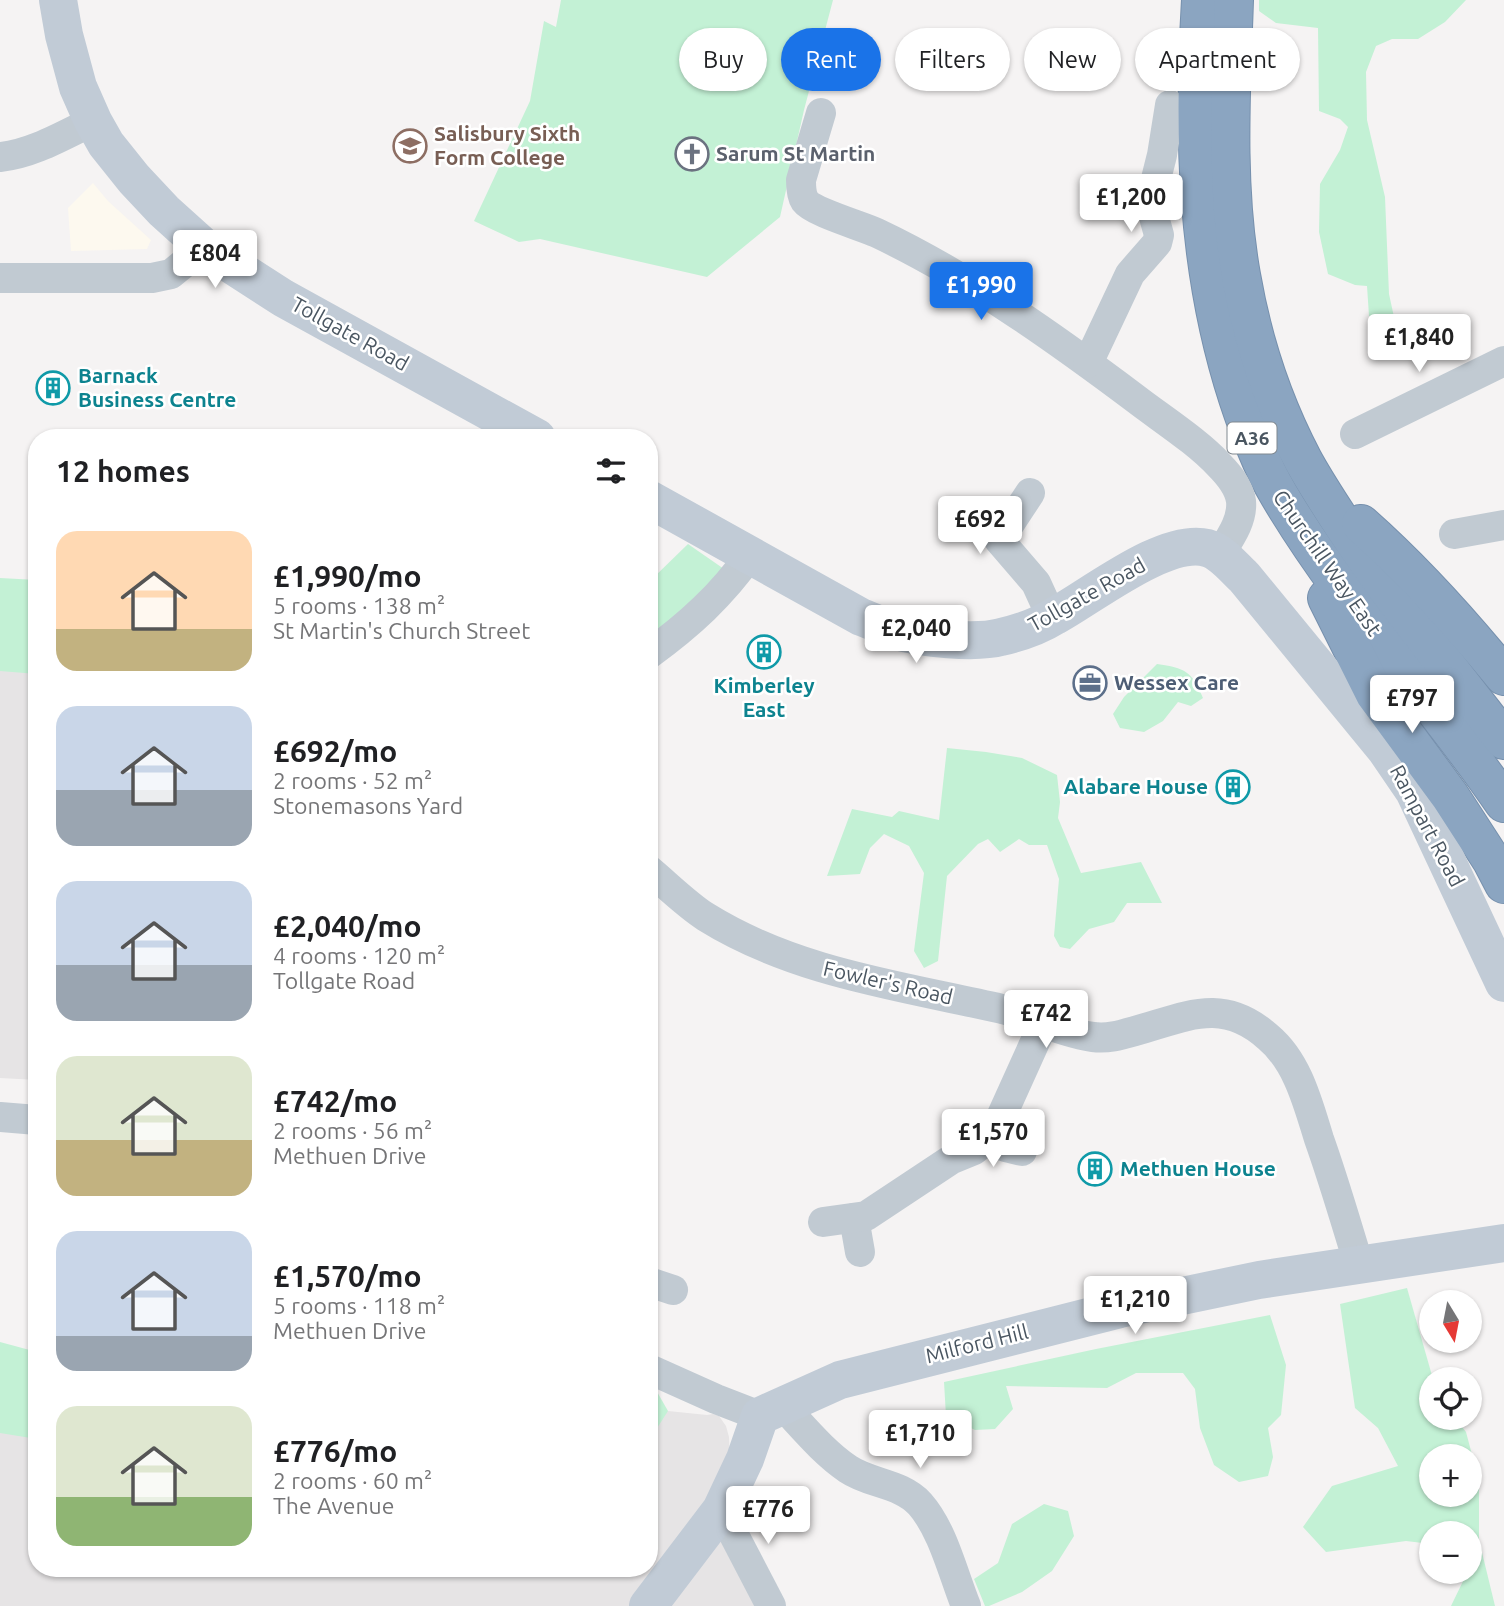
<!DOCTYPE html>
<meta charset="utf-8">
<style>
body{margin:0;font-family:Ubuntu,sans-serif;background:#f2f2f2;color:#202124;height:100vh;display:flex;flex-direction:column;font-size:26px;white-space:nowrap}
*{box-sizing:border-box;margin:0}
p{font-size:23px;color:#757577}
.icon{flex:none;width:38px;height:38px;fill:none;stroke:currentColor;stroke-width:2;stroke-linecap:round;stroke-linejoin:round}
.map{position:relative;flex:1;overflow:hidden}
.details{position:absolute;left:28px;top:429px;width:630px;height:1148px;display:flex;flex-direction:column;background:#fff;border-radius:28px;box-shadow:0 2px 5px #0004}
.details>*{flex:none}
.guide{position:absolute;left:679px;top:28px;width:665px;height:63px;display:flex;gap:14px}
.needle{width:46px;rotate:170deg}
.tools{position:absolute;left:1419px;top:1290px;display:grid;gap:14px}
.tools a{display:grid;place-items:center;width:63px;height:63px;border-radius:50%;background:#fff;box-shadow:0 2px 5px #0004;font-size:35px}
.price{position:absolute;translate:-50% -60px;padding:0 16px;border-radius:7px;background:#fff;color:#222;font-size:23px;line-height:46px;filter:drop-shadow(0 2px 4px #0008)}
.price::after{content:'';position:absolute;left:50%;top:42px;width:21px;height:16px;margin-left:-10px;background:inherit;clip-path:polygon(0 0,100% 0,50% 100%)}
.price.on{background:#1a73e8;color:#fff}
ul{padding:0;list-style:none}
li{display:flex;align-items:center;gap:21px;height:175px;padding:0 28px}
li span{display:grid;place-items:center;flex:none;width:196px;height:140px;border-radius:21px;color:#555}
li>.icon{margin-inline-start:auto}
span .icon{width:84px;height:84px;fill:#fffc;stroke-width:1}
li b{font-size:30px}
h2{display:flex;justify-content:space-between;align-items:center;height:84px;padding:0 28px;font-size:30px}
.chip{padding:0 24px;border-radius:32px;background:#fff;box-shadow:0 2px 5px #0004;font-size:24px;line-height:63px}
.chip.on{background:#1a73e8;color:#fff}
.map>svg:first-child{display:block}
.commercial{fill:#fdf9ef}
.education{fill:#e6e4e5}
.green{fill:#c3f1d5;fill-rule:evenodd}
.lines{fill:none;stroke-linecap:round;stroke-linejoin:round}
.highway-casing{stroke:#7690ad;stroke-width:40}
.street{stroke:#c1cad2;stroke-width:30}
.secondary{stroke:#c1cbd6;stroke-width:38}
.highway{stroke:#8ba5c1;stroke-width:38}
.labels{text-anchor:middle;stroke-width:5;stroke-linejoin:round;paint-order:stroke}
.shield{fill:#fff;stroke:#808990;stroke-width:2}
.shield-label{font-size:19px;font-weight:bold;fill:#4a5661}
.education-label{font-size:21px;font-weight:bold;fill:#785e54;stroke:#fff;text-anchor:start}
.worship-label{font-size:21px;font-weight:bold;fill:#5b616d;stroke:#fff;text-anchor:start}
.street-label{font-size:21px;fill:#4a5661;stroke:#fff}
.culture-label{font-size:21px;font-weight:bold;fill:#0d838f;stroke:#fff;text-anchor:start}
.service-label{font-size:21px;font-weight:bold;fill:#4e5e75;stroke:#fff;text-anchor:start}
</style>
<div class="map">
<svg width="1504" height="1606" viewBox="0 0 1504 1606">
<rect width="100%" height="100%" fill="#f5f3f3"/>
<path class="commercial" d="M93 183 108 201 151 240 147 249 71 251 68 208Z"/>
<g class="education">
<path d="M0 621 37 625V1080L0 1078Z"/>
<path d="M668 1411 707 1415 713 1414 719 1416 726 1426 729 1437 730 1468 637 1606H0V1416L37 1419V1568H649V1414Z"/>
<path d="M721 1534 759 1606H665Z"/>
</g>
<g class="green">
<path d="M561 0H833L804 110 780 217 707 277 540 239 519 242 474 221 530 101 544 21 556 27Z"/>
<path d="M1259 0H1466L1445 22 1418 39H1392L1376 46 1366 72 1367 120 1385 197 1389 294 1394 317 1387 323 1369 316 1367 286 1355 285 1328 274 1319 232 1320 184 1340 150 1348 127 1340 119 1319 111 1318 28 1276 23 1259 11Z"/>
<path d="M688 544 724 569 649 642V582Z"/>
<path d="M0 578 37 580V674L0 671Z"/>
<path d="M1157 664C1185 668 1192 671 1203 698L1191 706 1178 702 1163 721 1144 732 1120 728 1113 714 1124 697Z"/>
<path d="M947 748 986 752 1022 758 1057 775 1060 802 1058 818 1081 873 1141 862 1162 903H1127L1114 922 1089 929 1070 949 1060 947 1054 936 1059 879 1047 845H1029L1019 839 1000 852 988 839 978 844 947 876 938 961 924 968 914 951 924 873 909 846 884 834 870 848 860 874 827 876 852 809 892 817 899 811 939 820Z"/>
<path d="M1407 1288 1433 1379H1432V1418H1455L1466 1432 1479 1481V1540L1495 1606H1451L1467 1573 1466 1572H1470V1533H1432L1431 1544 1406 1541 1326 1552 1303 1527 1332 1486 1398 1466 1378 1428 1355 1408 1340 1304ZM1432 1456H1470V1494H1432Z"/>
<path d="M1270 1315 1286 1365 1281 1415 1268 1428 1273 1457 1268 1476 1239 1482 1214 1465 1200 1428 1195 1389 1183 1373H1136L1107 1388 1006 1386 1013 1409 995 1429 975 1430 946 1416 944 1382 1096 1349Z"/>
<path d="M0 1342 37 1352V1439L0 1433Z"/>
<path d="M649 1390H656L668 1411 652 1436 649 1437Z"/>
<path d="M1044 1504 1068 1511 1074 1536 1052 1571 1022 1592 989 1606H985L974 1579 998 1563 1012 1524Z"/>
</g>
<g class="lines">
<defs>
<g id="highway">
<path d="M1201 0C1193 134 1196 269 1238 398 1249 431 1261 465 1279 495 1344 605 1432 698 1504 803"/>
<path d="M1234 0C1231 90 1225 186 1241 275 1252 339 1273 403 1303 460 1316 484 1331 506 1345 528 1394 602 1451 670 1504 740"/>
<path d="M1361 524C1413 570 1460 622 1504 676"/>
<path d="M1327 598 1375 694 1450 796 1492 861 1504 884"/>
</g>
</defs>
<use href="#highway" class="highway-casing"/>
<g class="street">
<path d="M821 113 801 180C801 186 801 195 805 201 813 212 862 226 877 233 968 276 1056 339 1136 399 1162 419 1198 442 1219 465 1228 474 1239 487 1241 501 1243 520 1230 538 1220 554"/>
<path d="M0 157C32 154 64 135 93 121"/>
<path d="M0 278H152L171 274 204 247"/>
<path d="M1088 363 1130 274 1157 243 1159 235 1151 206 1152 195 1162 155 1170 105"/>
<path d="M1355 434 1504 361"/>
<path d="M1030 493 999 540 1036 583 1052 618"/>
<path d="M1454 534 1504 525"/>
<path d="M649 654C689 625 722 595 750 555"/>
<path d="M649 870C667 885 687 905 706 917 796 973 902 986 1002 1009 1033 1017 1062 1033 1093 1037 1108 1039 1121 1035 1135 1031 1186 1017 1222 996 1268 1037 1298 1062 1308 1104 1319 1139 1334 1181 1346 1223 1359 1265"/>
<path d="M0 1117 37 1120"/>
<path d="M993 1135 1005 1147 1022 1151"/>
<path d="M854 1218 860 1252"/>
<path d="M823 1222 866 1216 952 1159 974 1150 993 1135 1044 1022"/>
<path d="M649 1282 673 1290"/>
<path d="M649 1369 716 1399 760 1416"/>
<path d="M783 1406C803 1427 823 1452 848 1469 870 1484 901 1483 920 1504 943 1530 953 1574 966 1606"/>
<path d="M721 1510 771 1606"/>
</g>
<g class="secondary">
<path d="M58 0 64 35 78 87 93 121 106 144 134 179 164 211 204 247 283 298 537 438"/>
<path d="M649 499 861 617C872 621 884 627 895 631 921 638 975 644 1001 637 1019 633 1039 626 1055 616 1092 596 1165 537 1207 548 1222 552 1233 567 1244 577L1386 750 1414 791 1504 983"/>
<path d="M648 1606 721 1510 745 1459 760 1416 840 1380 1120 1309 1259 1280 1504 1243"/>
</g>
<use href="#highway" class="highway"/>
</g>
<defs>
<symbol id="university-ring" viewBox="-11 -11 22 22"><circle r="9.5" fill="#fff" stroke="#8d6e63" stroke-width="1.5"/><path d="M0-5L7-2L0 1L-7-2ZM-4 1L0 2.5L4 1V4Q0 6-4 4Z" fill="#8d6e63"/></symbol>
<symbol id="church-ring" viewBox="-11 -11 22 22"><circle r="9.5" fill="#fff" stroke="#6b7280" stroke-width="1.5"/><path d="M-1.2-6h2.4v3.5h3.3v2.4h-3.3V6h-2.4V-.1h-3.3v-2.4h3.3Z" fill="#6b7280"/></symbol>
<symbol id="building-ring" viewBox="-11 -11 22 22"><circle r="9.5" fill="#fff" stroke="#0f9aa8" stroke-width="1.5"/><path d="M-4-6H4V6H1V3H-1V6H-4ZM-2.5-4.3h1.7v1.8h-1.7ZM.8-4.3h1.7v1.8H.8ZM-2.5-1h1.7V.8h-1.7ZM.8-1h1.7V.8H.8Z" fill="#0f9aa8"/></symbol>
<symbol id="office-ring" viewBox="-11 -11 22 22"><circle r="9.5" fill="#fff" stroke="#5c6f8a" stroke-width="1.5"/><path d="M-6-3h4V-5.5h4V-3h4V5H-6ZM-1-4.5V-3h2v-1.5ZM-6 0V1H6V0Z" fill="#5c6f8a"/></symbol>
</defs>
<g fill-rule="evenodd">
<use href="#university-ring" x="391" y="127" width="38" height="38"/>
<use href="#church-ring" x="673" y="135" width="38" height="38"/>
<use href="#building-ring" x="34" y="369" width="38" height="38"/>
<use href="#building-ring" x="745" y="633" width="38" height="38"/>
<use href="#office-ring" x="1071" y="664" width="38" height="38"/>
<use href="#building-ring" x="1214" y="768" width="38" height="38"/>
<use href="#building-ring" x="1076" y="1150" width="38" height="38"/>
</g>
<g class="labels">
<rect class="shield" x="1227.5" y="422.5" width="49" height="31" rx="5"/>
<g class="shield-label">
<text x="1252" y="445">A36</text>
</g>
<g class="education-label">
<text x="434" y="141">Salisbury Sixth<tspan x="434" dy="24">Form College</tspan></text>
</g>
<g class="worship-label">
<text x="716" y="161">Sarum St Martin</text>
</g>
<g class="street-label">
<text transform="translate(350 334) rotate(29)" y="7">Tollgate Road</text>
<text transform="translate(1327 563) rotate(55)" y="7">Churchill Way East</text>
<text transform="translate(1087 595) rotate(-29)" y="7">Tollgate Road</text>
<text transform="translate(1427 826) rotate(62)" y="7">Rampart Road</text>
<text transform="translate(888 983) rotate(13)" y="7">Fowler's Road</text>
<text transform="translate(977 1344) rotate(-14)" y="7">Milford Hill</text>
</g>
<g class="culture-label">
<text x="78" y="383">Barnack<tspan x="78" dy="24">Business Centre</tspan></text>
<text x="764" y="693" text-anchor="middle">Kimberley<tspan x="764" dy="24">East</tspan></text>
<text x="1208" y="794" text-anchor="end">Alabare House</text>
<text x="1120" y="1176">Methuen House</text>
</g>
<g class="service-label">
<text x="1114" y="690">Wessex Care</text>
</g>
</g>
</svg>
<div class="tools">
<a><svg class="needle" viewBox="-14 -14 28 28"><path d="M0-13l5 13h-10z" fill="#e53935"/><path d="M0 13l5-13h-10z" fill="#757577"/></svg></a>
<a><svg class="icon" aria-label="locate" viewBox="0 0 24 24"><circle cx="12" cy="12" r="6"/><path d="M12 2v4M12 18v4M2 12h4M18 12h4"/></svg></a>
<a>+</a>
<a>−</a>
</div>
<b class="price" style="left:1131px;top:234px">£1,200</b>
<b class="price" style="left:215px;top:290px">£804</b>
<b class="price on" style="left:981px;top:322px">£1,990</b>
<b class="price" style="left:1419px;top:374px">£1,840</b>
<b class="price" style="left:980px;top:556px">£692</b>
<b class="price" style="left:916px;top:665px">£2,040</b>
<b class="price" style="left:1412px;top:735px">£797</b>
<b class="price" style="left:1046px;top:1050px">£742</b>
<b class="price" style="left:993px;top:1169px">£1,570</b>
<b class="price" style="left:1135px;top:1336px">£1,210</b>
<b class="price" style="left:920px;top:1470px">£1,710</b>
<b class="price" style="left:768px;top:1546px">£776</b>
<div class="guide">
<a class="chip">Buy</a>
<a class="chip on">Rent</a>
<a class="chip">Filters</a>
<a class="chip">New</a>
<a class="chip">Apartment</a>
</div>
<section class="details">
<h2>12 homes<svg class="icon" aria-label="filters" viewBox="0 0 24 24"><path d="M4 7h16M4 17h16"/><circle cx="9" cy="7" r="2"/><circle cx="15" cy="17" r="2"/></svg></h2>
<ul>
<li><span style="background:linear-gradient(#ffd9b3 70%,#c2b280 0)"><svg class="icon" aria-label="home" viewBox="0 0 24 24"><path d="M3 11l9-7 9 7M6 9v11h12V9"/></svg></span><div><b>£1,990/mo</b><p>5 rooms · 138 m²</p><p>St Martin's Church Street</p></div></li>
<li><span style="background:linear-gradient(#c9d6e8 60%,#9aa5b1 0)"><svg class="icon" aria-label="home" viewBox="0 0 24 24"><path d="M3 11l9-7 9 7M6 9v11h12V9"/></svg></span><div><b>£692/mo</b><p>2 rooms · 52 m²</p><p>Stonemasons Yard</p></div></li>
<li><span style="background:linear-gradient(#c9d6e8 60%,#9aa5b1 0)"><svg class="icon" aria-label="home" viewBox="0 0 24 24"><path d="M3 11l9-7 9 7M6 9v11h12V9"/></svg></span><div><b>£2,040/mo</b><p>4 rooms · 120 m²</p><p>Tollgate Road</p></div></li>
<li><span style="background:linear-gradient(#dfe7d0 60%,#c2b280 0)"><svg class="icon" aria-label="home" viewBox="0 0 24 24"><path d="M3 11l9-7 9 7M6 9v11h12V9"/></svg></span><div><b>£742/mo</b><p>2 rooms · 56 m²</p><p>Methuen Drive</p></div></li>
<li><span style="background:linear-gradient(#c9d6e8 75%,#9aa5b1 0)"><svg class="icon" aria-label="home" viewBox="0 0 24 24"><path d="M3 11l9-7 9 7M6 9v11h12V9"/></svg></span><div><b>£1,570/mo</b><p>5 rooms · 118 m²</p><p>Methuen Drive</p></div></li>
<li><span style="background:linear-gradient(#dfe7d0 65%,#8fb573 0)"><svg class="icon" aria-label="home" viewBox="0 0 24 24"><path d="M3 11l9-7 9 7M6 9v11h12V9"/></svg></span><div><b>£776/mo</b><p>2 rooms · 60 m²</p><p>The Avenue</p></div></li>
</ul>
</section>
</div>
